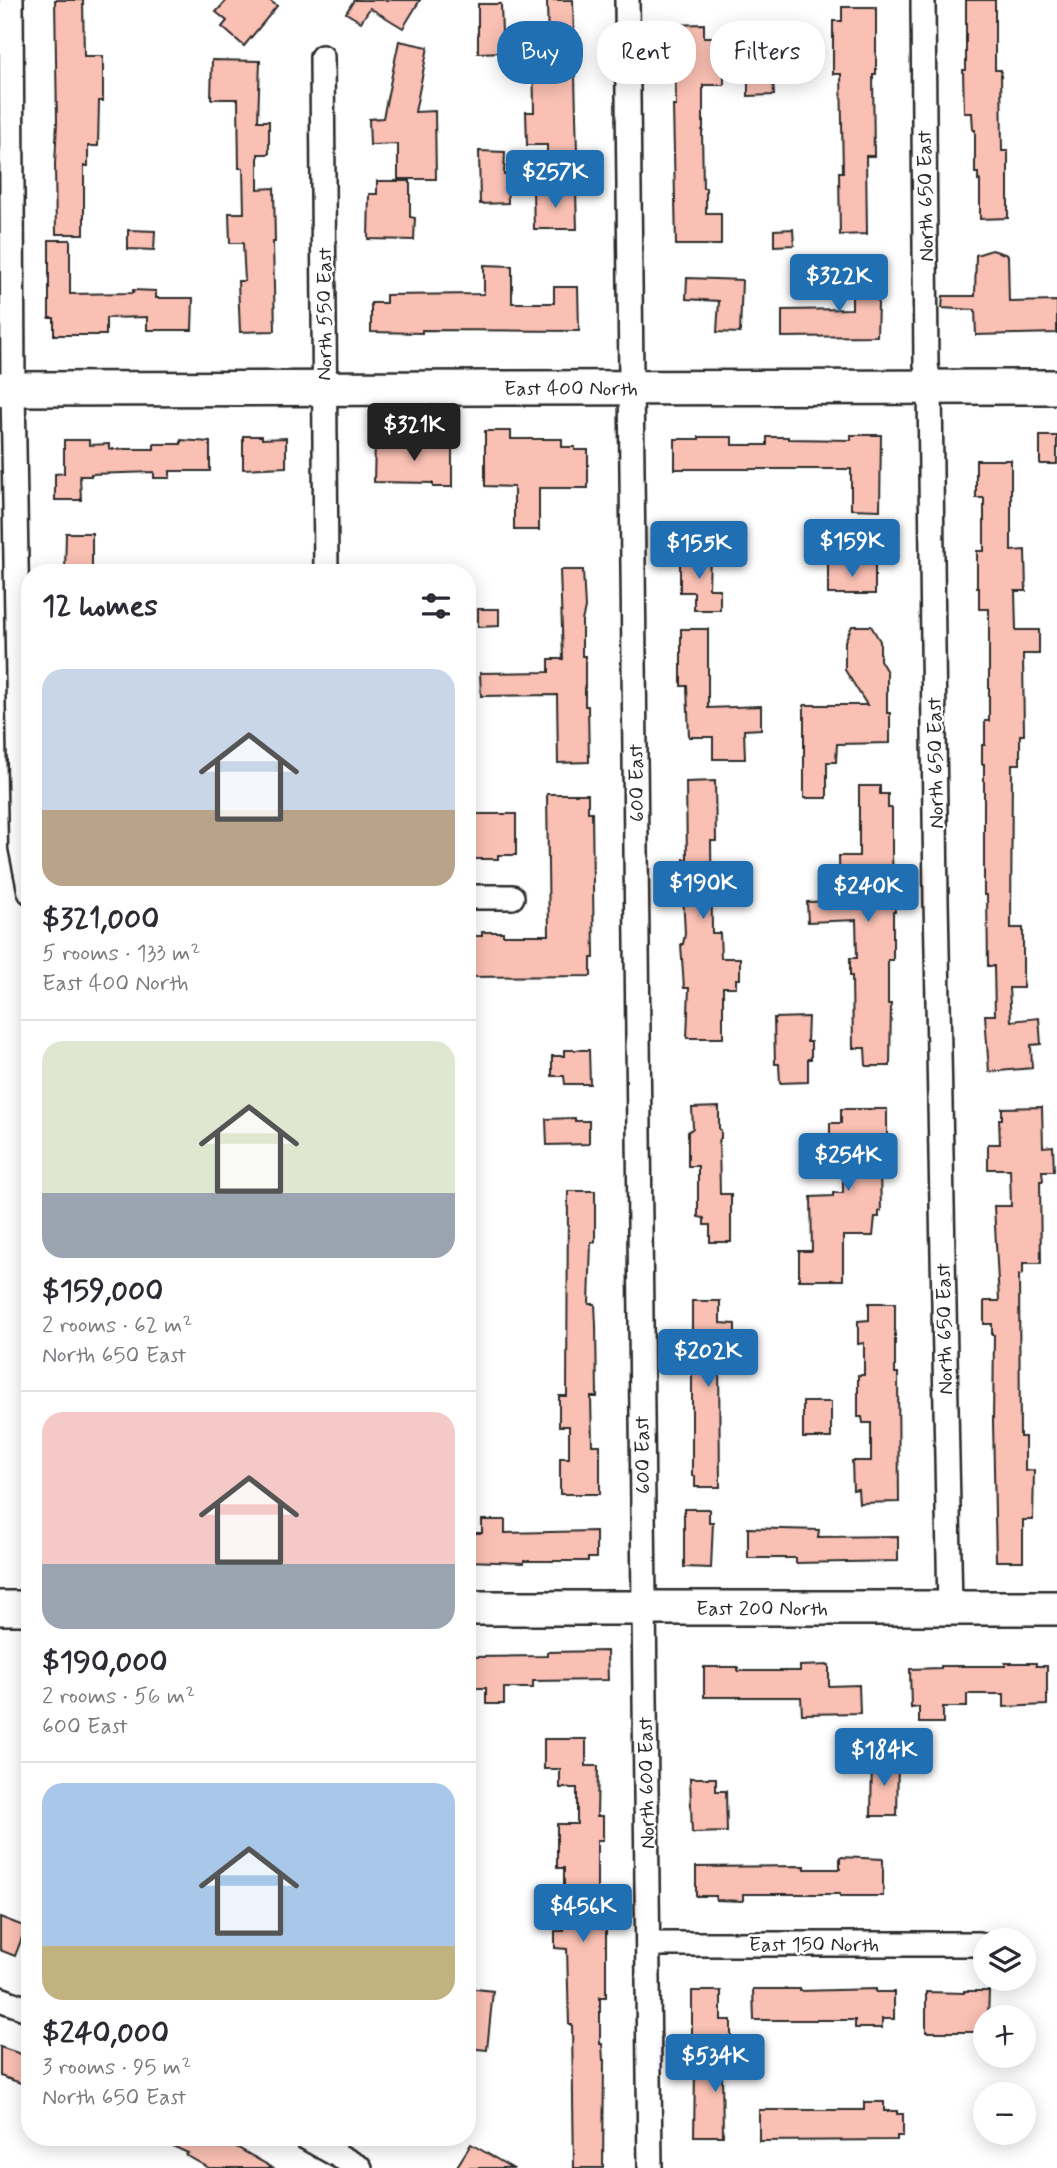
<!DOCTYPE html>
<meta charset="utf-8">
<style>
body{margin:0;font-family:Mynerve,sans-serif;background:#f2f2f3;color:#2b2b33;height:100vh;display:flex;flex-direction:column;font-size:26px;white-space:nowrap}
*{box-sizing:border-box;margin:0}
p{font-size:23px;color:#7c7c81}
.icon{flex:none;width:38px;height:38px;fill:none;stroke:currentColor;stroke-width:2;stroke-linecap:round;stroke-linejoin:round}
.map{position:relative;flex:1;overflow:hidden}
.side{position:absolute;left:21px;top:564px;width:455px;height:1582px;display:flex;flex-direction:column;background:#fff;border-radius:28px;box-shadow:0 4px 18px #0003}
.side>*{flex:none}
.top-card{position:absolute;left:497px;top:21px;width:455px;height:63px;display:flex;gap:14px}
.fabs{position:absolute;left:973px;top:1928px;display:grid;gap:14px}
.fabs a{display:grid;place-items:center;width:63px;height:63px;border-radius:50%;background:#fff;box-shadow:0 4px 18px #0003;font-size:35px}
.price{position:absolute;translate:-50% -60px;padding:0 16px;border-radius:7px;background:#1f6fb2;color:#fff;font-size:23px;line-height:46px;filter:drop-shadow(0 2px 4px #0008)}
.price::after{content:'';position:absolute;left:50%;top:42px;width:21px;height:16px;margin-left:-10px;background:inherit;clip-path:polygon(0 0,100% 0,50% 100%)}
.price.on{background:#222;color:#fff}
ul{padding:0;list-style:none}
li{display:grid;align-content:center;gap:14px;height:371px;padding:0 21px}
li+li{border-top:2px solid #e1e1e2}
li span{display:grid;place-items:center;height:217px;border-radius:21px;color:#555}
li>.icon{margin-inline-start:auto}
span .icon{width:126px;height:126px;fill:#fffc;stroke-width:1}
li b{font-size:30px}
h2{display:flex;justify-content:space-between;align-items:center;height:84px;padding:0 21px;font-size:30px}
.chip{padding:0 24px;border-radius:28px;background:#fff;box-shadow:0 4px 18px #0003;font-size:24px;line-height:63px}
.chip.on{background:#1f6fb2;color:#fff}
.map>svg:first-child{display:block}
.building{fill:#fac0b3;stroke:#2b2b2b;stroke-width:2}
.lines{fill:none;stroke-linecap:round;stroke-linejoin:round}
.street-casing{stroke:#2b2b2b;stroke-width:28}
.secondary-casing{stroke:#2b2b2b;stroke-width:38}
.street{stroke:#fff;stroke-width:23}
.secondary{stroke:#fff;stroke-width:33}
.labels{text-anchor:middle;stroke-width:5;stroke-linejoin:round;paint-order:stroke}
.street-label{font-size:21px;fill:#2b2b2b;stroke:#fff}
</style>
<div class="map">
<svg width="1057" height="2168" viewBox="0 0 1057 2168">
<rect width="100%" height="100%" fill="#fff"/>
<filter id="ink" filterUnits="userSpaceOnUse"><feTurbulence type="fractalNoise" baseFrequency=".0143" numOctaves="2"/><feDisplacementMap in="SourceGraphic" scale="14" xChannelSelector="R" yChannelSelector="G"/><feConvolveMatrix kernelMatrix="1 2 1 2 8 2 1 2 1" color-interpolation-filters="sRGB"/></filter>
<g filter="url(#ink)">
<g class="building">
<path d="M55 0H83L84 56H103V101H99L98 146H88V166H84V234H56L55 165 57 121Z"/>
<path d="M227 0H269L277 6 244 46 222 27 227 21 216 12Z"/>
<path d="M354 0H420L403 28 370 8 361 22 346 13Z"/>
<path d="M547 0H573L577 153 547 154V145H527L526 112H534L533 47 548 46Z"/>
<path d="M966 0H995V70H1001L1002 151H1008V218L980 219V180L978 181V173H975V130H973L972 113H964L963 70H966Z"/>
<path d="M478 4H501L502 34H505L506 52 478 53Z"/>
<path d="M842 7H876V74H873L874 156H866L867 234 840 235 839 172H843L841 74H833V21H842Z"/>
<path d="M704 24V37H724V85H703V130H702L703 188H706V213H721V245H676L673 106H676L675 47H672V25Z"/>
<path d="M399 41 428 47 415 112 435 111 436 179H398V144L370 145 369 119 383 118Z"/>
<path d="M212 60 260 61 258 121H269V154H258V189L274 188 275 242H273L275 331 240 332 238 281H245L243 243H230L229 213H244L243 168H239L238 99H211Z"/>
<path d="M748 78 773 79 774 95 748 96Z"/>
<path d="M479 151 505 152 504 175H507L508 203 480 204Z"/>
<path d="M377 181H410V217L415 218 414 240 368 239 369 194H377Z"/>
<path d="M576 191 577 229H534L533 192Z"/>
<path d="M793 229 794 245 774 246V230Z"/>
<path d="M128 230 155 231 154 250 128 249Z"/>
<path d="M49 240H70V294L133 293V290L156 291V298H193L192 330H147V317L106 318V335H54V318H49Z"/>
<path d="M992 250 1008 255 1009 302 1057 301V333L976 335 975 310 942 308 943 296H975L976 255Z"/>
<path d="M484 265 512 266V303H554V287H578L579 331 422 330V333L371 332V303H386V295L484 294Z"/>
<path d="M852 272H879L877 336 782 337V310L852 309Z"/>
<path d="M687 278 742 280 740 333 717 332 719 301 686 299Z"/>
<path d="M485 431H511V439H562V447H575V450H588V488H539V530H514V487L485 486Z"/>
<path d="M851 435H881L880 510 851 509V469H675V439H699V437H732V445H767V437H788V439L851 440Z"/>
<path d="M243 436H262V439L286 438V467L243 469Z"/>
<rect x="1040" y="436" width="17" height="28"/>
<path d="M64 440H89V445L109 444V449H154V444H181V440L210 442V471H170V478H154V472L91 474V476H80L81 500H55V474L64 473Z"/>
<path d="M375 441 452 442V487H433V483L374 482Z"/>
<path d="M976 460H1011V551L1025 550 1026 591H1015L1016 630H1039V654H1023L1024 735H1020V764H1012L1011 928H1023V988H1009L1011 1021 1039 1018 1041 1044 1031 1045 1032 1068 989 1072 985 1015H995L994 966H988L987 895H984V764H982V745H985V721H989V609H979V588H977V551H984V498H976Z"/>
<path d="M66 533H92V572H65Z"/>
<path d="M680 553H710L709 589H720V610H694V592H680Z"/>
<rect x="828" y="563" width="47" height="31"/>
<path d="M560 570H583L585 608 582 621V656H585V706H588L589 762 558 763 557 695 481 696 480 673 549 672V659H563Z"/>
<path d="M478 609H499V626L478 627Z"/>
<path d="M852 626H871L880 641V660L887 672V713H890V743L837 744 836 762H827V798H804V705H867L845 670V641Z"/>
<path d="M681 629H708V708L761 706V729L744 730 745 759H713V737H689L687 686H681Z"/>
<path d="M715 781 716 841H711L712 933H720L721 958H740V979H736V987H723V1038H687L689 988H684L681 944H683L685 934 682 873H684V859H687L686 782Z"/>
<path d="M859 786H880V794H888V808H892V856L895 912H893V960H888V1004H891L890 1066H866L865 1048H853L852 976H850V958H857L856 920 808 922 807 902 840 901 839 856H859Z"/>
<path d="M547 794H588V812H592L594 958H591V976L467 977V936H482V932H503V935H549Z"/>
<path d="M477 814H516V855H498V859H467V815Z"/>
<path d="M808 1017 807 1042H811V1059H808V1082L780 1083 779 1064H775L774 1018Z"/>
<path d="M564 1050H589L590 1084H565L564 1076H552V1056H564Z"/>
<path d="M719 1107V1129L721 1130V1138L719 1140 720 1194H731V1242H710V1225H704V1218L698 1217V1166H688V1132L693 1128 692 1108Z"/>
<path d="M1042 1107 1043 1147 1053 1146 1054 1171H1042L1043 1181H1040L1041 1263H1023V1274L1019 1275 1020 1437H1025V1471L1034 1470 1033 1520H1023V1561H996L993 1422 994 1335H992V1324H984V1301H999L994 1206H1011L1010 1169H988V1144H1000L999 1119H1002V1108Z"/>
<path d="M841 1109H887V1169H880L881 1211H879V1217H875L873 1236H843V1280H799V1251H812L811 1197 833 1196V1193H843V1155H830V1123H841Z"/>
<path d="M575 1118V1121H589V1144L547 1145 546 1119Z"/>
<path d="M568 1191H595V1242H591L589 1304H595L596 1325 597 1397H591L592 1445H600V1494H560V1458H569V1426H559V1396H567Z"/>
<path d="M692 1301H720V1323L735 1324V1356H719L720 1487H695V1476H692Z"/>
<path d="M869 1303H895V1373H898L899 1502 859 1503 858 1489 853 1490 852 1461H871V1423H863L862 1417H858V1375H864V1343L858 1344V1321L869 1320Z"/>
<rect x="803" y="1402" width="28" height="36"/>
<path d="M684 1509H709V1522H713L711 1568 684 1567Z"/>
<path d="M482 1520H505V1533L596 1531V1558H588V1561H524V1563L467 1561V1533H482Z"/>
<path d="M748 1528 819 1530 818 1537 898 1536V1561L796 1563V1558H748Z"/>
<path d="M607 1651 608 1680 533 1681V1688H504V1704H486V1688H471V1657L547 1656V1652Z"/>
<path d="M1005 1663H1036V1666H1047V1705L1004 1707V1694H967V1707H943V1723H919V1707L911 1708 910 1669 941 1668V1666H1005Z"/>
<path d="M829 1665V1686L859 1685 860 1713 802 1714 801 1697H704V1667H738V1671H800V1666Z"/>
<path d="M544 1739H586V1766H598L597 1816H603V1840H597V1893H604L603 1929H606V1997H600V2044H602L603 2060H604L603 2168H574L572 2025H569L567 1949 555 1948V1931H564V1868H557V1824H577V1788H560V1769H544Z"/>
<path d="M872 1760 898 1761 897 1816H871Z"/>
<path d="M690 1778H716V1791H726L727 1832 692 1833Z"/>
<path d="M840 1857 883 1859V1896H840V1894H743V1901L716 1900V1896H696V1867L805 1866V1869H840Z"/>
<path d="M0 1917 26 1927 15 1956 0 1950Z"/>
<path d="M467 1988 493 1991 487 2050 467 2048Z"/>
<path d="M753 1989H800V1991L876 1989V1992H894V2019H882V2028H855V2020H754Z"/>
<path d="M692 1991H721V2020H731V2037L692 2038Z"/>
<path d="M964 1991H989L988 2018H985V2032H926V1992L964 1993Z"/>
<path d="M0 2047 30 2057V2086L0 2076Z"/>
<path d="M719 2051H746L747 2074H722L723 2136H694L695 2073H719Z"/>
<path d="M864 2102H884V2111H897V2114H903V2136H897V2140L759 2141V2110H864Z"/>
<path d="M153 2137H219L273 2168H209L186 2155 188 2153Z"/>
<path d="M471 2144 512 2168H456Z"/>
</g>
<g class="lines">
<defs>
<g id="street">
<path d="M11 0 13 389 21 848 30 892"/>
<path d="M627 0 650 2168"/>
<path d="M923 0 926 365 930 387 936 900 950 1609"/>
<path d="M322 57 326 572"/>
<path d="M467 897H512"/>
<path d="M649 1944H979"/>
<path d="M0 1999 30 2010"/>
<path d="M305 2137 360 2168"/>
</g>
<g id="secondary">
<path d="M0 389 1057 387"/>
<path d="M0 1608H30"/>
<path d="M467 1608H1057"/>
</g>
</defs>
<use href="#street" class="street-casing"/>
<use href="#secondary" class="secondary-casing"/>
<use href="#street" class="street"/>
<use href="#secondary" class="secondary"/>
</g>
</g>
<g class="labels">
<g class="street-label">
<text transform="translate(925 196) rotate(-91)" y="7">North 650 East</text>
<text transform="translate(324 314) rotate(-90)" y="7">North 550 East</text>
<text x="571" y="395">East 400 North</text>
<text transform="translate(935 763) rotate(-91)" y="7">North 650 East</text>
<text transform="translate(636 783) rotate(-91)" y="7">600 East</text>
<text transform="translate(944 1329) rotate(-91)" y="7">North 650 East</text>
<text transform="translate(642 1455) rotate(-91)" y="7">600 East</text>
<text x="762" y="1615">East 200 North</text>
<text transform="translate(646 1783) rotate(-91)" y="7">North 600 East</text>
<text x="814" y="1951">East 150 North</text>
</g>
</g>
</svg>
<div class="fabs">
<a><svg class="icon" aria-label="layers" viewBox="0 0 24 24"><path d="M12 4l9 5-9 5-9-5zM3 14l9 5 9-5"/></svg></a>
<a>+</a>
<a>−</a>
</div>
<b class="price" style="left:555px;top:210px">$257K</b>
<b class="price" style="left:839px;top:314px">$322K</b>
<b class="price on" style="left:414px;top:463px">$321K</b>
<b class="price" style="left:852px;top:579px">$159K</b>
<b class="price" style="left:699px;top:581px">$155K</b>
<b class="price" style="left:703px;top:921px">$190K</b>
<b class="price" style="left:868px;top:924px">$240K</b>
<b class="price" style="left:848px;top:1193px">$254K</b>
<b class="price" style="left:708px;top:1389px">$202K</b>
<b class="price" style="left:884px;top:1788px">$184K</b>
<b class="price" style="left:583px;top:1944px">$456K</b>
<b class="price" style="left:715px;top:2094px">$534K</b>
<div class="top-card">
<a class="chip on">Buy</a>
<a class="chip">Rent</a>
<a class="chip">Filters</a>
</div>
<section class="side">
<h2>12 homes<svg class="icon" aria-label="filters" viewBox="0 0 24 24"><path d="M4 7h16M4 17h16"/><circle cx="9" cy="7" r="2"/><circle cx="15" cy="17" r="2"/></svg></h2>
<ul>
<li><span style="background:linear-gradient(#c9d6e8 65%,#b9a48a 0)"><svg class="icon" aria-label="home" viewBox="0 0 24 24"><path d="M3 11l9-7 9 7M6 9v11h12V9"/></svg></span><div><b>$321,000</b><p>5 rooms · 133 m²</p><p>East 400 North</p></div></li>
<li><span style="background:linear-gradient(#dfe7d0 70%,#9aa5b1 0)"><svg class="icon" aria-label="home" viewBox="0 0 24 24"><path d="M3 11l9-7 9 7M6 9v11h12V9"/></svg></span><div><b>$159,000</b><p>2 rooms · 62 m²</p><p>North 650 East</p></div></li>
<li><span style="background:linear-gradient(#f6c9c9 70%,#9aa5b1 0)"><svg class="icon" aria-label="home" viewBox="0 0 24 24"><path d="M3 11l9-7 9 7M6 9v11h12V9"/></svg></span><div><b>$190,000</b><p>2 rooms · 56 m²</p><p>600 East</p></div></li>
<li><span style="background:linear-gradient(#a9c7e8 75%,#c2b280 0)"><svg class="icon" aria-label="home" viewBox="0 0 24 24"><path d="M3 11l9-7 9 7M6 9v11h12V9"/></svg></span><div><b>$240,000</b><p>3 rooms · 95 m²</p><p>North 650 East</p></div></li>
</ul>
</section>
</div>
